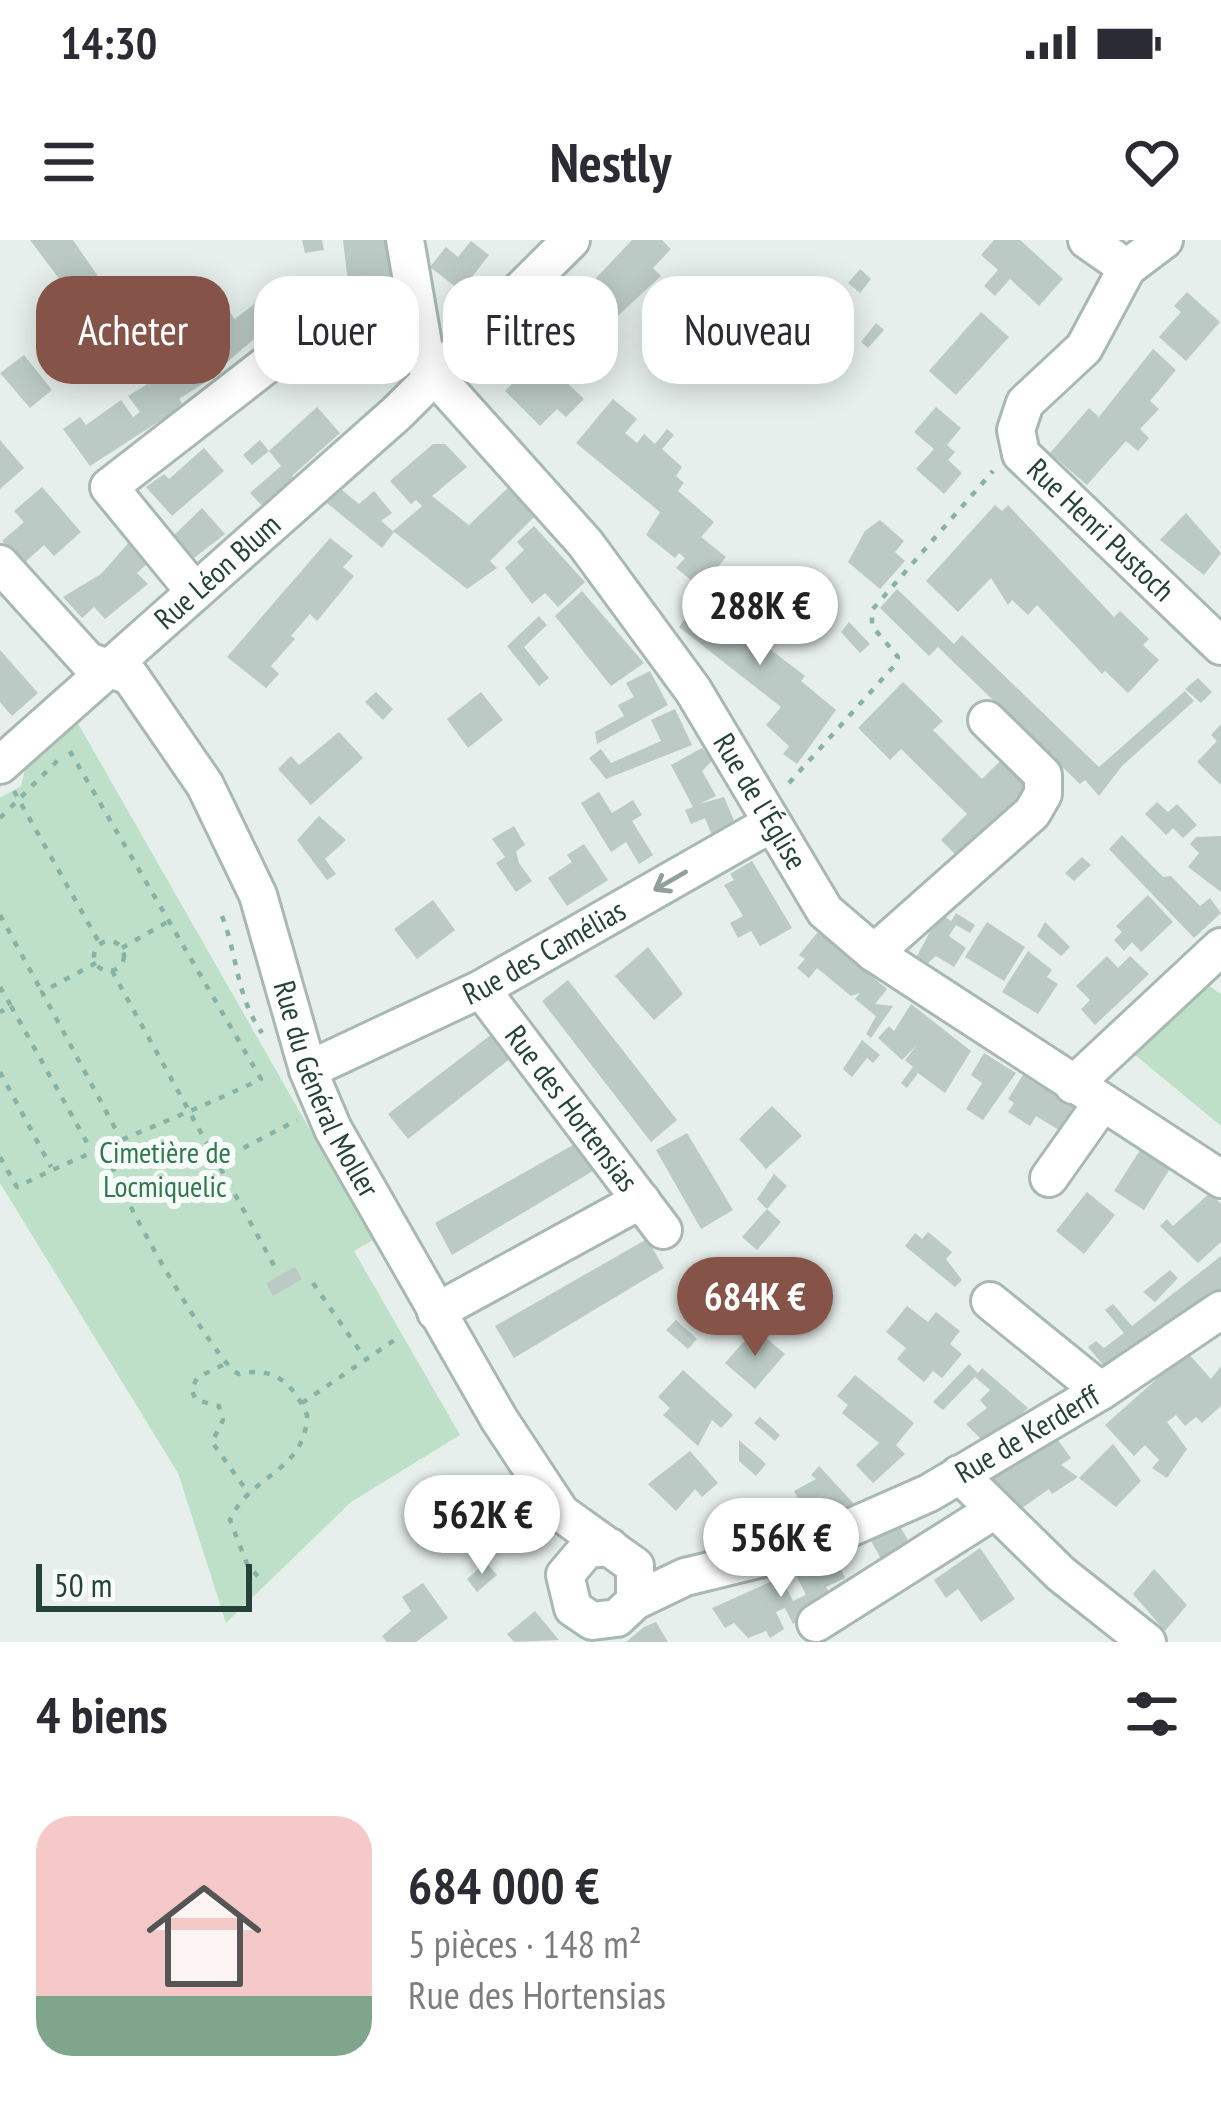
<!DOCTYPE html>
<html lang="fr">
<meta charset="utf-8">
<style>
body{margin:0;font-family:"PT Sans Narrow",sans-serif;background:#f7f7f7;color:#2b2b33;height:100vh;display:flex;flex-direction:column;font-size:45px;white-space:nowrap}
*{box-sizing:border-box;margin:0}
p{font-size:39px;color:#7c7c81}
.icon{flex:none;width:66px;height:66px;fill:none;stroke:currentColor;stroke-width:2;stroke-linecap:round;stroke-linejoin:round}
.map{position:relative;height:1402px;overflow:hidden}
.panel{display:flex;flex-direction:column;background:#fff;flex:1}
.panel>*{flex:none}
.top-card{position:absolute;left:36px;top:36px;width:1149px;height:108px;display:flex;gap:24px}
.scale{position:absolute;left:36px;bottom:30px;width:216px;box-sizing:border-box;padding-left:12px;border:6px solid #24423a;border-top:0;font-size:33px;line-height:42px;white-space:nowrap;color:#24423a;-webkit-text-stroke:9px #f7fbf9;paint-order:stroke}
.price{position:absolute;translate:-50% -102px;padding:0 27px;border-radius:42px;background:#fff;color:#222;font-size:39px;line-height:78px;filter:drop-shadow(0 3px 6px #0008)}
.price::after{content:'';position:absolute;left:50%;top:72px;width:36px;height:27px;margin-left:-18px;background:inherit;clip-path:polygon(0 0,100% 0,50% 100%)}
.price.current{background:#855347;color:#fff}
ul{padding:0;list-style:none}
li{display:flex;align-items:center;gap:36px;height:300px;padding:0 36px}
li+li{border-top:3px solid #e1e1e2}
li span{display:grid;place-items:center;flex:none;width:336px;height:240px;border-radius:36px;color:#555}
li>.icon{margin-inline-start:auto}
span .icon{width:144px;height:144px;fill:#fffc;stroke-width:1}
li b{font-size:51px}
h2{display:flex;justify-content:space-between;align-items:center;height:144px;padding:0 36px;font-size:51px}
.chip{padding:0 42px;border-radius:36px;background:#fff;box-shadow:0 6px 30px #0003;font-size:42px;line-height:108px}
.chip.current{background:#855347;color:#fff}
.status{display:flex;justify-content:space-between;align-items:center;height:84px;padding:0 60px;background:#fff;direction:ltr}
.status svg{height:33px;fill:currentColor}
header{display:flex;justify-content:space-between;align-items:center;height:156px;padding:0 36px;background:#fff;font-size:54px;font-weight:700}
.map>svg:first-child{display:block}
.green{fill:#bfe0c8}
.building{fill:#bbcac4}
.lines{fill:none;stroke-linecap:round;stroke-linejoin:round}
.minor-casing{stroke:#a8b8b2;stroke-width:42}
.path{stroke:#86b3a5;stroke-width:4.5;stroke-dasharray:6 9;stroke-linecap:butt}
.minor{stroke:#fff;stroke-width:36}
.oneway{stroke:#92a09c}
.labels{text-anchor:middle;stroke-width:12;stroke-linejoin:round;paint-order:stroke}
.street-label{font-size:30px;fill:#24423a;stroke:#f7fbf9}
.park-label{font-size:30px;fill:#2d7a4b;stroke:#f7fbf9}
</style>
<div class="status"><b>14:30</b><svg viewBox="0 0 49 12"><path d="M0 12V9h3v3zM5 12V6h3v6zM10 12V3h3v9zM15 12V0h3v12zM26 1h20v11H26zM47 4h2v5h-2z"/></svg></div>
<header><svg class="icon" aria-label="menu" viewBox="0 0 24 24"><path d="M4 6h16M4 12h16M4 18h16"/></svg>Nestly<svg class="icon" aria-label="heart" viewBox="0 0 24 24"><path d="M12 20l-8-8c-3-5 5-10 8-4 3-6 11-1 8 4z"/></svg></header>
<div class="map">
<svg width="1221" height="1402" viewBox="0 0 1221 1402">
<rect width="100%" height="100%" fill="#e6efeb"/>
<g class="green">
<path d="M76 480 373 1000 354 1011 460 1195 351 1262 226 1383 178 1233 0 943V558L21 546 26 525Z"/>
<path d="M1203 742 1221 754V886L1128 809Z"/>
</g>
<g class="building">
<path d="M30 0H73L104 45 83 60H75Z"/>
<path d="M302 0H322L324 10 305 13Z"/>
<path d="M343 0H388L403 97 374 107 369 103 324 141 315 131 324 124 316 115 353 86Z"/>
<path d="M632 0H662L671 9 653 28 661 36 609 84 579 56Z"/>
<path d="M994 0H1020L1063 39 1039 66 1010 39 995 56 984 46 998 30 981 15Z"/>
<path d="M471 1 489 15 461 51 430 27 446 7 458 17Z"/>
<path d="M860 29 871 39 860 53 848 43Z"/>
<path d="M329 41 336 75 318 78 311 44Z"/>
<path d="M272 50 297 75 261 93 218 130 220 133 179 159 182 163 172 173 90 226 63 189 80 177 86 185 121 160 133 177 140 172 128 156 180 124 169 109 182 100 190 110 205 99 200 92 229 71 235 79Z"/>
<path d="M1187 52 1220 82 1186 121 1159 97 1181 72 1174 66Z"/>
<path d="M981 72 1009 97 956 155 929 131Z"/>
<path d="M876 83 884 90 868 108 861 102Z"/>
<path d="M1153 109 1176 130 1150 161 1159 169 1140 189 1149 198 1138 211 1126 201 1087 245 1050 213 1089 168 1099 177Z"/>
<path d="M24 115 52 150 30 168 0 133Z"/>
<path d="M539 116 584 159 566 177 557 169 540 186 505 151Z"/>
<path d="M613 159 637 179 625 193 637 203 644 194 655 204 667 189 674 195 662 209 682 227 676 236 684 243 678 251 714 282 701 297 726 317 701 348 676 328 685 318 679 313 675 318 646 295 660 272 576 203Z"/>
<path d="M317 167 340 193 292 236 298 243 266 270 250 253 281 226 269 211 252 225 243 215 260 200 269 211Z"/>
<path d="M936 167 961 188 947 205 955 212 948 220 962 233 944 254 916 229 934 209 914 192Z"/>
<path d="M0 200 24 228 0 249Z"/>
<path d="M433 204H445L467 227 432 256 469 285 513 243 539 272 490 321 497 328 467 349 393 291 422 266 416 260 411 264 390 241Z"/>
<path d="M204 208 224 231 172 276 146 247 164 234 169 239Z"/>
<path d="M42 247 81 292 54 316 44 305 23 324 2 301 24 282 14 271Z"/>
<path d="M342 250 359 264 374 251 392 273 381 281 394 292 382 308 327 263Z"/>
<path d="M995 265 1002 271 1008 265 1114 377 1120 371 1149 399 1143 405 1159 420 1128 453 1105 431 1102 434 1037 365 1028 375 1012 360 1008 365 991 338 958 372 926 341Z"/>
<path d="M202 268 225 294 185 325 166 303Z"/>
<path d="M1186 273 1221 313 1204 335 1160 300Z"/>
<path d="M880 280 904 301 895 312 905 321 880 349 848 322 865 291Z"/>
<path d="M534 286 585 342 558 367 545 353 532 364 505 328 524 310 517 302Z"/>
<path d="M330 298 353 316 343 327 354 336 317 381 310 374 291 396 295 399 271 426 279 434 266 448 227 417Z"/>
<path d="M132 299 150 321 137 333 148 344 105 379 94 367 82 378 63 357 101 334Z"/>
<path d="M711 344 760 382 764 376 771 382 758 400 805 436 801 441 836 470 797 524 783 514 789 506 766 485 781 467 679 387Z"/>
<path d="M897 349 954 404 962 395 1099 527 1185 451 1194 461 1122 526 1099 556 1085 540 1080 544 938 407 929 416 880 368Z"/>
<path d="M582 351 644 423 611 446 555 376Z"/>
<path d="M539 376 547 385 524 407 549 438 539 446 507 406Z"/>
<path d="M849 382 870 404 860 413 841 392Z"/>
<path d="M0 410 38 453 12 476 0 462Z"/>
<path d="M650 431 668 465 597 504 595 492 624 476 618 465 634 457 626 443Z"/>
<path d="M1198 438 1212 452 1201 463 1185 449Z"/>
<path d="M903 442 943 481 933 490 982 539 1002 519 1034 550 959 618 941 600 967 574 901 509 890 520 858 488Z"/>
<path d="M376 452 393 469 383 480 365 462Z"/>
<path d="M481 452 503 480 468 508 447 479Z"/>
<path d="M675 469 692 505 606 539 589 518 601 509 611 523 661 501 651 480Z"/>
<path d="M1221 484V545L1197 522 1217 501 1211 495Z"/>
<path d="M339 492 363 518 311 565 278 529 291 516 299 525Z"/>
<path d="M702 508 713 520 702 531 716 556 699 564 724 557 738 590 714 600 705 578 691 584 685 570 693 567 671 525Z"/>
<path d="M599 552 612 573 633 560 642 575 632 581 653 615 639 624 626 602 611 612 581 563Z"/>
<path d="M1157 562 1168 572 1177 564 1197 585 1183 598 1173 588 1166 595 1145 574Z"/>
<path d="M319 576 346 600 325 619 336 634 327 640 297 600Z"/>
<path d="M514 586 525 605 516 611 519 623 532 641 516 652 496 623 505 617 492 599Z"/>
<path d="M1122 595 1163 637 1171 636 1200 666 1210 658 1221 673 1194 698 1109 609Z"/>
<path d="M1221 596V652L1188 627 1199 613 1190 604 1196 597Z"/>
<path d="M584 604 608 640 567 666 548 638 572 622 567 615Z"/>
<path d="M1082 617 1091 625 1074 641 1065 633Z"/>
<path d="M752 621 792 688 760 706 751 691 738 698 730 683 743 676 724 645 734 640 730 634Z"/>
<path d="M1148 655 1173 682 1141 712 1132 702 1124 711 1114 700 1122 692 1116 686Z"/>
<path d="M433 660 455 690 417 719 394 689Z"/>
<path d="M940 673 951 681 956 673 975 685 970 693 956 685 949 696 966 708 954 727 936 716 928 723 917 716Z"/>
<path d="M987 682 1025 707 1004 741 965 717Z"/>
<path d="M1045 682 1070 707 1061 716 1037 696Z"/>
<path d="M818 692 887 749 875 764 893 766 871 798 866 794 876 776 855 759 860 753 851 756 817 728 809 738 797 728 805 719 799 715Z"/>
<path d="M648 707 683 754 654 780 615 736Z"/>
<path d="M1028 711 1052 730 1047 737 1058 744 1038 774 1002 752Z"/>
<path d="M1107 716 1118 728 1130 716 1149 734 1095 785 1081 769 1090 760 1076 746Z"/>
<path d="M568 740 677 880 651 902 542 761Z"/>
<path d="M911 764 971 811 945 853 918 833 907 848 901 843 913 827 905 820 917 805 902 820 878 798 889 786 894 791Z"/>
<path d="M492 794 511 818 408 899 388 874Z"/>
<path d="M862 800 880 815 873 823 867 818 852 837 843 829Z"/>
<path d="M984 813 1016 833 983 880 966 869 982 843 971 835Z"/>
<path d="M1023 835 1082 871 1067 895 1036 876 1030 886 1008 872 1014 863 1008 859Z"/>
<path d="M772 866 802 896 766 929 739 899Z"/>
<path d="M687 893 733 970 701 989 656 910Z"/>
<path d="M580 901 598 928 452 1015 435 983Z"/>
<path d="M1142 907 1171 927 1144 970 1114 951Z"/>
<path d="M774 934 787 946 767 969 757 959Z"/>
<path d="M1087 952 1115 975 1084 1014 1056 991Z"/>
<path d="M1210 953 1221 964V1002L1198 1023 1160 986 1167 979 1173 986Z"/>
<path d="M767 969 781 982 757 1010 742 997Z"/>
<path d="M928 992 952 1012 946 1019 962 1040 955 1047 905 1006 915 993 922 999Z"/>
<path d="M647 999 664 1028 514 1118 495 1086Z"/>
<path d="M1221 1016V1055L1110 1133 1088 1107 1096 1101 1104 1108 1124 1093 1105 1070 1113 1064 1132 1086Z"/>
<path d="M295 1027 302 1039 273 1056 266 1043Z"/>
<path d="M1170 1030 1178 1038 1155 1062 1143 1052Z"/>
<path d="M907 1066 928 1082 936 1072 960 1091 950 1104 962 1114 942 1138 933 1131 924 1142 897 1119 906 1108 886 1092Z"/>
<path d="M676 1080 697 1099 688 1109 666 1090Z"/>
<path d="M755 1089 785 1114 755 1149 725 1123Z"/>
<path d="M1187 1112 1211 1139 1221 1126V1166L1202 1183 1196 1177 1185 1186 1176 1175 1167 1182 1187 1209 1167 1238 1152 1228 1159 1220 1145 1205 1134 1216 1105 1185Z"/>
<path d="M969 1124 978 1133 982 1128 1028 1168 987 1205 966 1184 987 1168 980 1160 990 1150 975 1137 943 1170 933 1162Z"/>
<path d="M683 1130 733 1175 721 1188 712 1180 698 1206 663 1175 670 1168 658 1157Z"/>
<path d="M855 1135 914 1183 896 1205 905 1214 873 1243 856 1225 879 1203 842 1173 848 1165 837 1156Z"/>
<path d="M760 1177 780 1195 775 1201 754 1183Z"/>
<path d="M1057 1199 1071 1218 1061 1225 1078 1237 1052 1254 1049 1249 1015 1273 980 1245Z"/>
<path d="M739 1200 766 1224 756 1236 739 1221Z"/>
<path d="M1113 1204 1141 1241 1116 1267 1079 1238Z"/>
<path d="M690 1211 718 1243 702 1257 695 1249 676 1271 648 1244Z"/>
<path d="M819 1226 856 1266 813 1287 794 1251 816 1239 811 1235Z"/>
<path d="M937 1282 944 1293 885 1326 871 1301 899 1285 908 1300Z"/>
<path d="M980 1308 1015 1359 981 1382 958 1349 946 1358 934 1340Z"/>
<path d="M834 1314 845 1338 826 1347 833 1360 793 1384 785 1368 776 1372 784 1389 770 1398 766 1391 748 1398 734 1383 725 1388 712 1368 781 1337 793 1361 806 1355 794 1331Z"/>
<path d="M486 1322 497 1335 477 1352 467 1339Z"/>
<path d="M1154 1329 1187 1365 1165 1391 1133 1354Z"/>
<path d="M423 1343 448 1378 416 1402H387L382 1396 411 1371 402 1357Z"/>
<path d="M535 1371 559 1400 514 1402 507 1394Z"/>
<path d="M656 1382 668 1402H626L644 1387Z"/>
</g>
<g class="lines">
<defs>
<g id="minor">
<path id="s1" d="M405 0 427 127 585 303 693 450 825 671 874 713 1221 939"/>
<path d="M1087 0 1127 28"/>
<path id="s2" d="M1164 0 1127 28 1084 108 1025 163 1016 190 1021 214 1221 406"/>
<path id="s3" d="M0 324 88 421 130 436 205 545 258 655 308 830 333 889 499 1179 561 1273 635 1326V1361L617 1378 592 1381 573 1368 565 1335 587 1309 610 1307"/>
<path d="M195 352 109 247 292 105"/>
<path id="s4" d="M0 525 397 173 571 0"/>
<path d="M874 713 1032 573 1043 554V535L987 480"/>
<path id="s5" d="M481 749 663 990"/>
<path id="s6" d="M308 830 481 749 772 583"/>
<path d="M1073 845 1221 707"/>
<path d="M1049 938 1102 863"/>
<path d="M990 1061 1101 1151"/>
<path d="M436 1072 641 960"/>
<path d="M959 1234 1061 1334 1147 1402"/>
<path id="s7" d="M635 1361 685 1337 804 1308 929 1253 1101 1151 1221 1070"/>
<path d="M816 1383 993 1271"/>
</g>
</defs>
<use href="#minor" class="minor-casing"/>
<g class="path">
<path d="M789 543 894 426 898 417 872 386V370L993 231"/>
<path d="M14 551 100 704"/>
<path d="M0 578 62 516"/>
<path d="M0 675 42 752"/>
<path d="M222 676C238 717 236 756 262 793"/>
<circle cx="109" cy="716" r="15"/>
<path d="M122 708 169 681"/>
<path d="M96 723 42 752 116 890C115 898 110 910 110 918 112 943 218 1128 239 1134 274 1126 293 1143 307 1175 306 1232 249 1235 230 1280L247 1324 262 1341"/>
<path d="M112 731 276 1029"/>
<path d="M0 747 11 766 0 772"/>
<path d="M11 766 90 908"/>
<path d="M0 832 51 927"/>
<path d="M0 917 17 947C97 907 180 878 261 839L68 508"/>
<path d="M217 922 297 880"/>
<path d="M313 1043 364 1117"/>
<path d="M223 1125 198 1137 191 1149 196 1160 219 1166 223 1180 212 1202 249 1254"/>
<path d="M302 1163 396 1099"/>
</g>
<use href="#minor" class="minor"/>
</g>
<defs><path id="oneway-shaft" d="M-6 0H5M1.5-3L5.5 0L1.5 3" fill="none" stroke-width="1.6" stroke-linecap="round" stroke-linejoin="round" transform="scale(3)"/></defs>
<use class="oneway" href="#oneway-shaft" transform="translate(670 641) rotate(150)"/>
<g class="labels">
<g class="street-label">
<text dy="10" stroke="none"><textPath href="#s2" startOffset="381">Rue Henri Pustoch</textPath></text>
<text dy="10" stroke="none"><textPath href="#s4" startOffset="291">Rue Léon Blum</textPath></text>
<text dy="10" stroke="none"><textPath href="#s1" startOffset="678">Rue de l'Église</textPath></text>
<text dy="10" stroke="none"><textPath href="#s6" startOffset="264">Rue des Camélias</textPath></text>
<text dy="10" stroke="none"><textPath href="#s3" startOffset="636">Rue du Général Moller</textPath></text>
<text dy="10" stroke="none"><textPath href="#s5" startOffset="150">Rue des Hortensias</textPath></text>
<text dy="10" stroke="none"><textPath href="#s7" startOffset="429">Rue de Kerderff</textPath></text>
</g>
<g class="park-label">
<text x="165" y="923">Cimetière de<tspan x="165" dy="34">Locmiquelic</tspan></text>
</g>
</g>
</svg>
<div class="scale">50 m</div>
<b class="price" style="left:760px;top:428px">288K €</b>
<b class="price current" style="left:755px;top:1119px">684K €</b>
<b class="price" style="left:482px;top:1337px">562K €</b>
<b class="price" style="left:781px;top:1360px">556K €</b>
<div class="top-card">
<a class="chip current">Acheter</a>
<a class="chip">Louer</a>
<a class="chip">Filtres</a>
<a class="chip">Nouveau</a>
</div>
</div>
<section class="panel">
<h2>4 biens<svg class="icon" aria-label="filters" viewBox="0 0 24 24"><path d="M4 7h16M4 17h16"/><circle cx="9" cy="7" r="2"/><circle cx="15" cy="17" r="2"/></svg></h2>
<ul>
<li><span style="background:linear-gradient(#f6c9c9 75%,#7fa58c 0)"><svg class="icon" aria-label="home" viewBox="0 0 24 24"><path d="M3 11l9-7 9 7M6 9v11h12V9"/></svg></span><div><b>684 000 €</b><p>5 pièces · 148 m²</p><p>Rue des Hortensias</p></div></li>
</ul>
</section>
